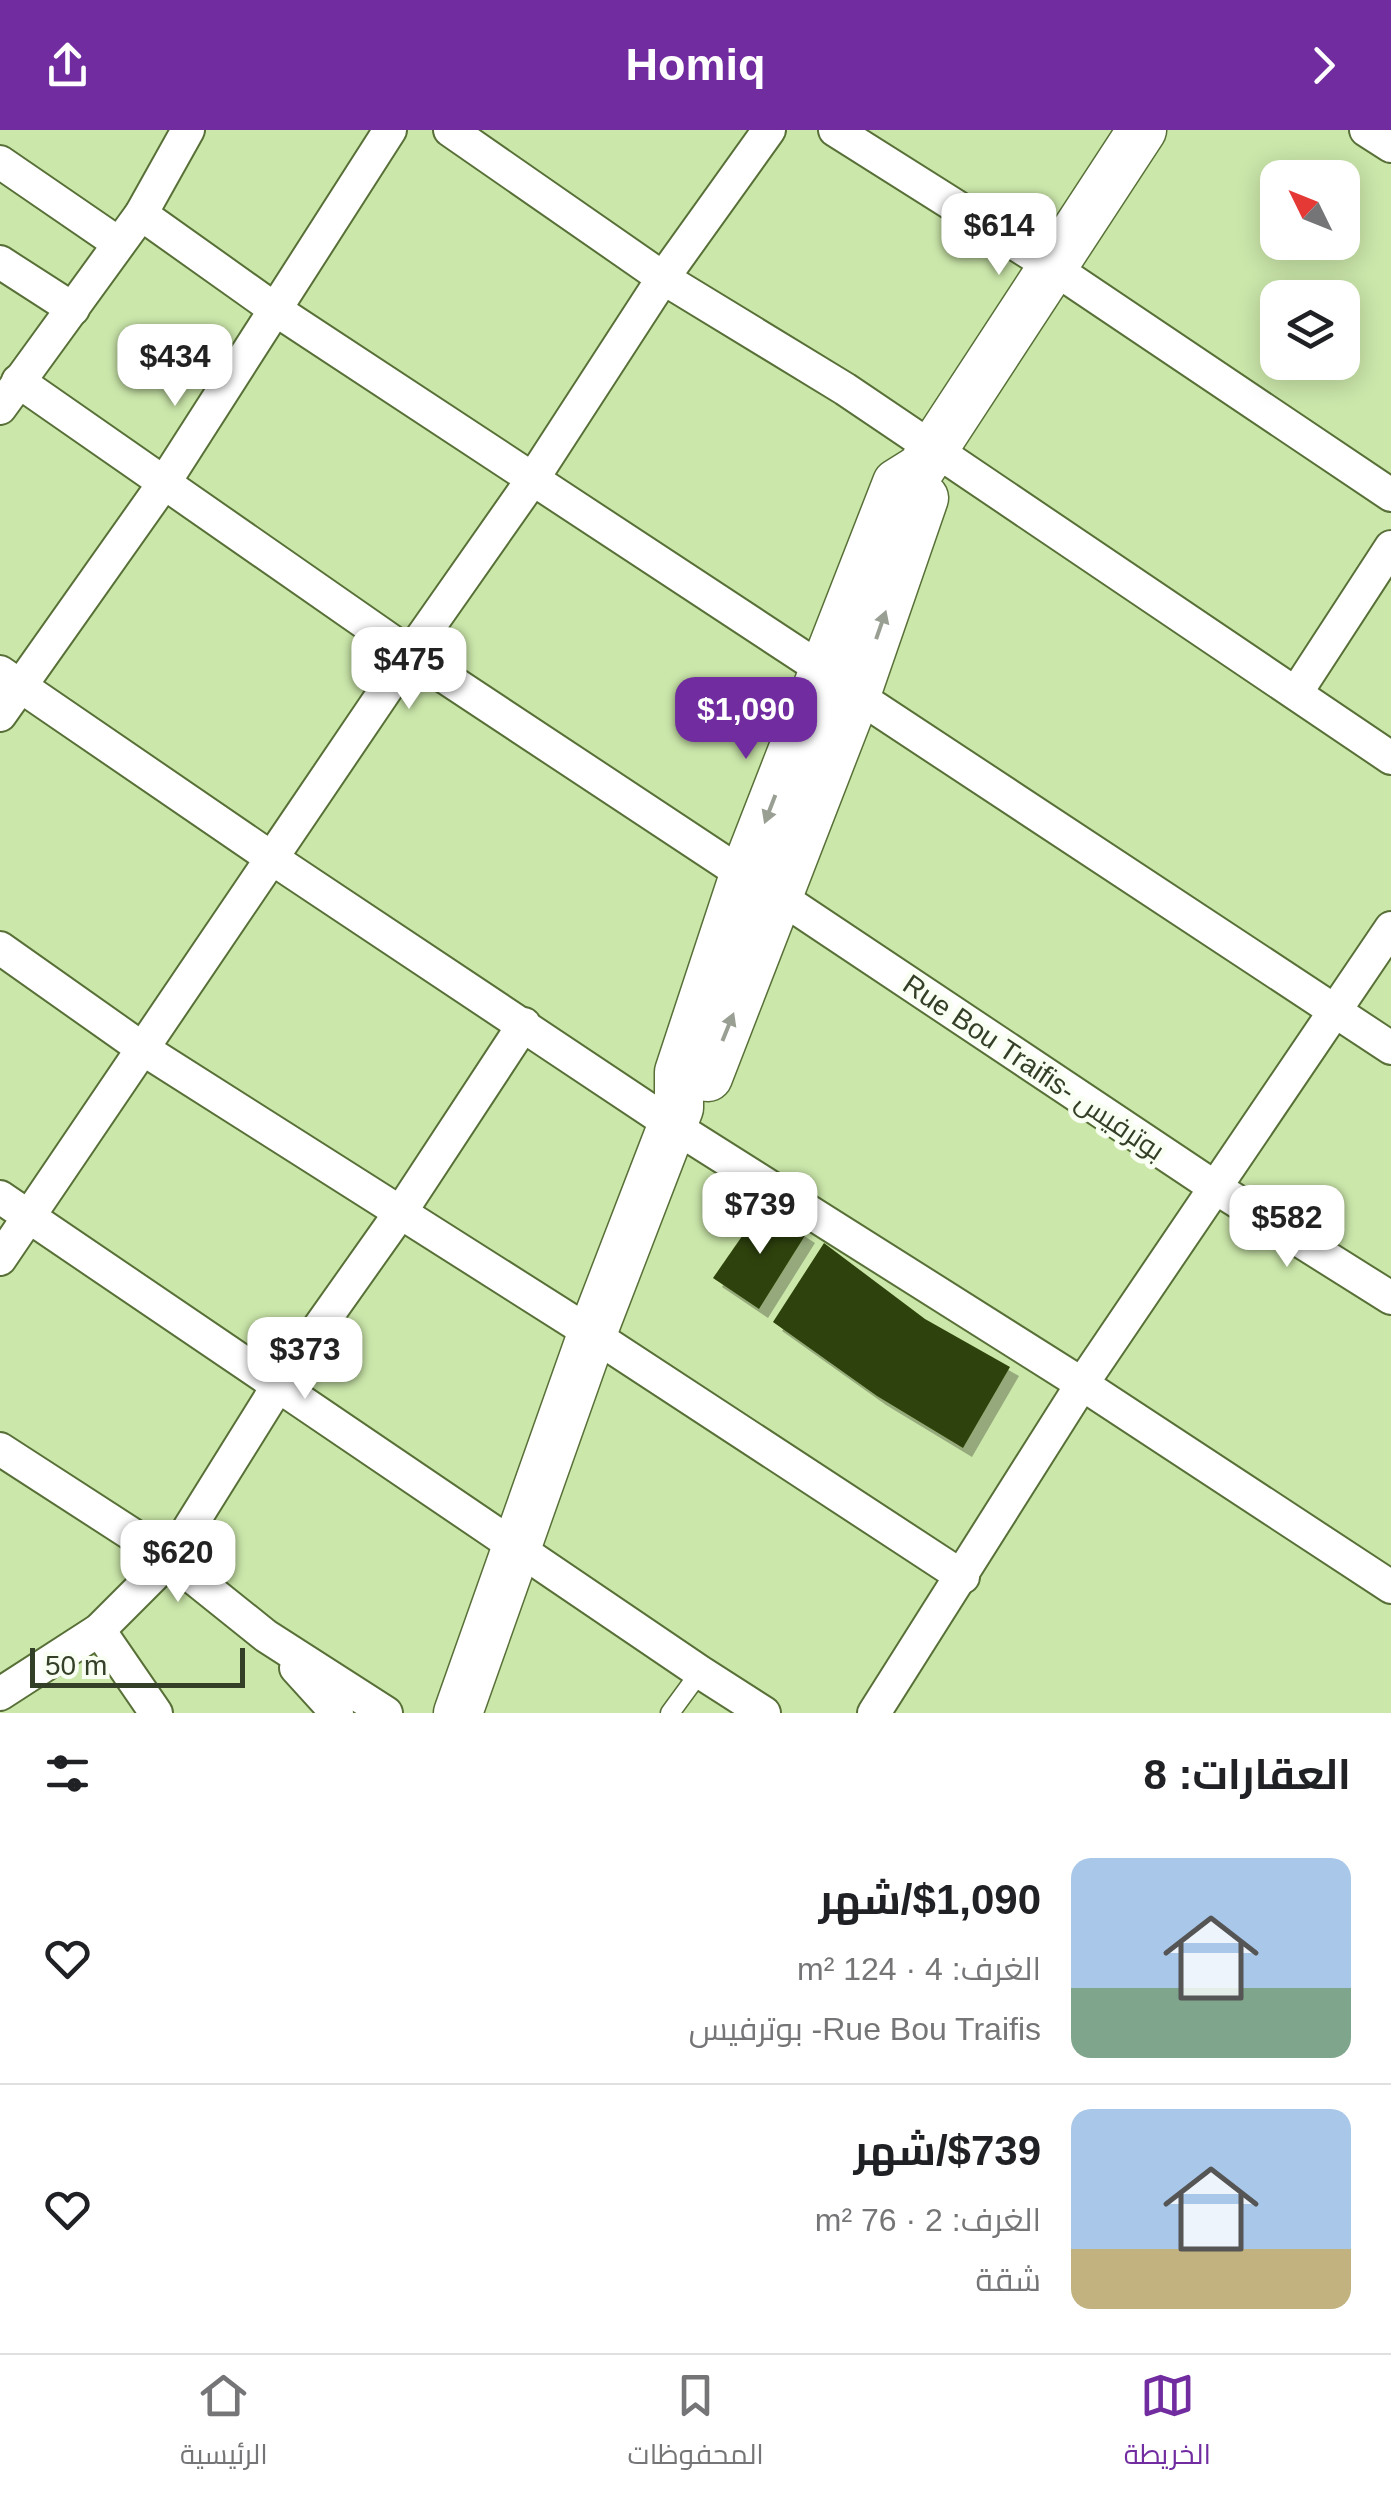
<!DOCTYPE html>
<html lang="ar">
<meta charset="utf-8">
<style>
body{margin:0;font-family:Helvetica,Cairo,sans-serif;background:#f6f6f6;color:#202124;direction:rtl;height:100vh;display:flex;flex-direction:column;font-size:38px;white-space:nowrap}
*{box-sizing:border-box;margin:0}
p{font-size:32px;color:#757577}
.icon{flex:none;width:55px;height:55px;fill:none;stroke:currentColor;stroke-width:2;stroke-linecap:round;stroke-linejoin:round}
.map{position:relative;height:1583px;overflow:hidden;direction:ltr}
.sheet{display:flex;flex-direction:column;background:#fff;flex:1}
.sheet>*{flex:none}
.needle{width:65px;rotate:313deg}
.fabs{position:absolute;left:1260px;top:30px;display:grid;gap:20px}
.fabs a{display:grid;place-items:center;width:100px;height:100px;border-radius:20px;background:#fff;box-shadow:0 5px 25px #0003;font-size:50px}
.scale{position:absolute;left:30px;bottom:25px;width:215px;box-sizing:border-box;padding-left:10px;border:5px solid #343f27;border-top:0;font-size:28px;line-height:35px;white-space:nowrap;color:#343f27;-webkit-text-stroke:8px #f9fff3;paint-order:stroke}
.price{position:absolute;translate:-50% -85px;padding:0 22px;border-radius:20px;background:#fff;color:#222;font-size:32px;line-height:65px;filter:drop-shadow(0 2px 5px #0008)}
.price::after{content:'';position:absolute;left:50%;top:60px;width:30px;height:22px;margin-left:-15px;background:inherit;clip-path:polygon(0 0,100% 0,50% 100%)}
.price.current{background:#712ca0;color:#fff}
ul{padding:0;list-style:none}
li{display:flex;align-items:center;gap:30px;height:250px;padding:0 40px}
li+li{border-top:2px solid #e0e0e0}
li span{display:grid;place-items:center;flex:none;width:280px;height:200px;border-radius:20px;color:#555}
li>.icon{margin-inline-start:auto}
span .icon{width:120px;height:120px;fill:#fffc;stroke-width:1}
li b{font-size:42px}
h2{display:flex;justify-content:space-between;align-items:center;height:120px;padding:0 40px;font-size:42px}
header{display:flex;justify-content:space-between;align-items:center;height:130px;padding:0 40px;background:#712ca0;color:#fff;font-size:45px;font-weight:700}
.tab-bar{display:flex;justify-content:space-around;align-items:center;height:140px;border-top:2px solid #e0e0e0;background:#fff;font-size:28px;color:#757577}
.tab-bar a{display:grid;justify-items:center;gap:5px}
.tab-bar .current{color:#712ca0}
.map>svg:first-child{display:block}
.building{fill:#2e4308;filter:url(#shadow)}
.lines{fill:none;stroke-linecap:round;stroke-linejoin:round}
.lane-casing{stroke:#587038;stroke-width:21}
.street-casing{stroke:#587038;stroke-width:36}
.secondary-casing{stroke:#587038;stroke-width:51}
.lane{stroke:#fff;stroke-width:18}
.street{stroke:#fff;stroke-width:32}
.secondary{stroke:#fff;stroke-width:48}
.oneway{fill:#9a9f93}
.labels{text-anchor:middle;stroke-width:10;stroke-linejoin:round;paint-order:stroke}
.street-label{font-size:28px;fill:#343f27;stroke:#f9fff3}
</style>
<header><svg class="icon" aria-label="forward" viewBox="0 0 24 24"><path d="M9 5l7 7-7 7"/></svg>Homiq<svg class="icon" aria-label="share" viewBox="0 0 24 24"><path d="M12 15V3M7 8l5-5 5 5M5 13v7h14v-7"/></svg></header>
<div class="map">
<svg width="1391" height="1583" viewBox="0 0 1391 1583">
<defs>
<filter id="shadow"><feDropShadow dx="9" dy="9" stdDeviation="0" flood-color="#0004"/></filter>
</defs>
<rect width="100%" height="100%" fill="#cbe7aa"/>
<g class="building">
<path d="M763 1076 806 1104 759 1179 713 1148Z"/>
<path d="M824 1113 925 1189 1010 1237 963 1318 877 1266 773 1192Z"/>
</g>
<g class="lines">
<defs>
<path id="lane" d="M670 1583 700 1542"/>
<g id="street">
<path d="M450 0 663 148 845 259 1391 628"/>
<path d="M835 0 1052 137 1391 365"/>
<path d="M1366 0 1391 16"/>
<path d="M0 32 118 113"/>
<path d="M141 84 276 180 823 540"/>
<path d="M0 132 73 179"/>
<path d="M18 251 410 524 744 745"/>
<path d="M0 278 141 84 188 0"/>
<path d="M0 542 273 729 672 995 1082 1254 1391 1457"/>
<path d="M1296 563 1391 417"/>
<path d="M856 565 1391 918"/>
<path d="M0 585 164 353 390 0"/>
<path d="M780 767 1216 1058 1391 1168"/>
<path d="M0 818 143 919 592 1204 963 1447"/>
<path d="M0 1067 700 1542 764 1583"/>
<path d="M0 1129 410 524 532 350 663 148 769 0"/>
<path d="M0 1319 170 1429 266 1506 386 1583"/>
<path d="M99 1500 156 1583"/>
<path d="M296 1538 337 1583"/>
<path d="M0 1564 99 1500 170 1429 279 1254 400 1083 524 894"/>
<path d="M874 1583 1082 1254 1391 798"/>
</g>
<g id="secondary">
<path d="M708 947 856 565 924 368"/>
<path d="M458 1583 592 1204 679 978V942L744 745 897 353 921 338 1142 0"/>
</g>
</defs>
<use href="#lane" class="lane-casing"/>
<use href="#street" class="street-casing"/>
<use href="#secondary" class="secondary-casing"/>
<use href="#lane" class="lane"/>
<use href="#street" class="street"/>
<use href="#secondary" class="secondary"/>
</g>
<defs><path id="oneway-solid" d="M-6-.8H1V-3.2L6.5 0L1 3.2V.8H-6Z" transform="scale(2.5)"/></defs>
<g class="oneway">
<use href="#oneway-solid" transform="translate(881 495) rotate(-71)"/>
<use href="#oneway-solid" transform="translate(770 679) rotate(111)"/>
<use href="#oneway-solid" transform="translate(728 897) rotate(-68)"/>
</g>
<g class="labels">
<g class="street-label">
<text transform="translate(1034 937) rotate(34)" y="10">Rue Bou Traifis- بوترفيس</text>
</g>
</g>
</svg>
<div class="fabs">
<a><svg class="needle" viewBox="-14 -14 28 28"><path d="M0-13l5 13h-10z" fill="#e53935"/><path d="M0 13l5-13h-10z" fill="#757577"/></svg></a>
<a><svg class="icon" aria-label="layers" viewBox="0 0 24 24"><path d="M12 4l9 5-9 5-9-5zM3 14l9 5 9-5"/></svg></a>
</div>
<div class="scale">50 m</div>
<b class="price" style="left:999px;top:148px">$614</b>
<b class="price" style="left:175px;top:279px">$434</b>
<b class="price" style="left:409px;top:582px">$475</b>
<b class="price current" style="left:746px;top:632px">$1,090</b>
<b class="price" style="left:760px;top:1127px">$739</b>
<b class="price" style="left:1287px;top:1140px">$582</b>
<b class="price" style="left:305px;top:1272px">$373</b>
<b class="price" style="left:178px;top:1475px">$620</b>
</div>
<section class="sheet">
<h2>العقارات: 8<svg class="icon" aria-label="filters" viewBox="0 0 24 24"><path d="M4 7h16M4 17h16"/><circle cx="9" cy="7" r="2"/><circle cx="15" cy="17" r="2"/></svg></h2>
<ul>
<li><span style="background:linear-gradient(#a9c7e8 65%,#7fa58c 0)"><svg class="icon" aria-label="home" viewBox="0 0 24 24"><path d="M3 11l9-7 9 7M6 9v11h12V9"/></svg></span><div><b>$1,090/شهر</b><p>الغرف: 4 · 124 m²</p><p>Rue Bou Traifis- بوترفيس</p></div><svg class="icon" aria-label="heart" viewBox="0 0 24 24"><path d="M12 20l-8-8c-3-5 5-10 8-4 3-6 11-1 8 4z"/></svg></li>
<li><span style="background:linear-gradient(#a9c7e8 70%,#c2b280 0)"><svg class="icon" aria-label="home" viewBox="0 0 24 24"><path d="M3 11l9-7 9 7M6 9v11h12V9"/></svg></span><div><b>$739/شهر</b><p>الغرف: 2 · 76 m²</p><p>شقة</p></div><svg class="icon" aria-label="heart" viewBox="0 0 24 24"><path d="M12 20l-8-8c-3-5 5-10 8-4 3-6 11-1 8 4z"/></svg></li>
</ul>
</section>
<nav class="tab-bar">
<a class="current"><svg class="icon" aria-label="map" viewBox="0 0 24 24"><path d="M3 6l6-2 6 2 6-2v14l-6 2-6-2-6 2zM9 4v14M15 6v14"/></svg>الخريطة</a>
<a><svg class="icon" aria-label="saved" viewBox="0 0 24 24"><path d="M7 4h10v16l-5-4-5 4z"/></svg>المحفوظات</a>
<a><svg class="icon" aria-label="home" viewBox="0 0 24 24"><path d="M3 11l9-7 9 7M6 9v11h12V9"/></svg>الرئيسية</a>
</nav>
